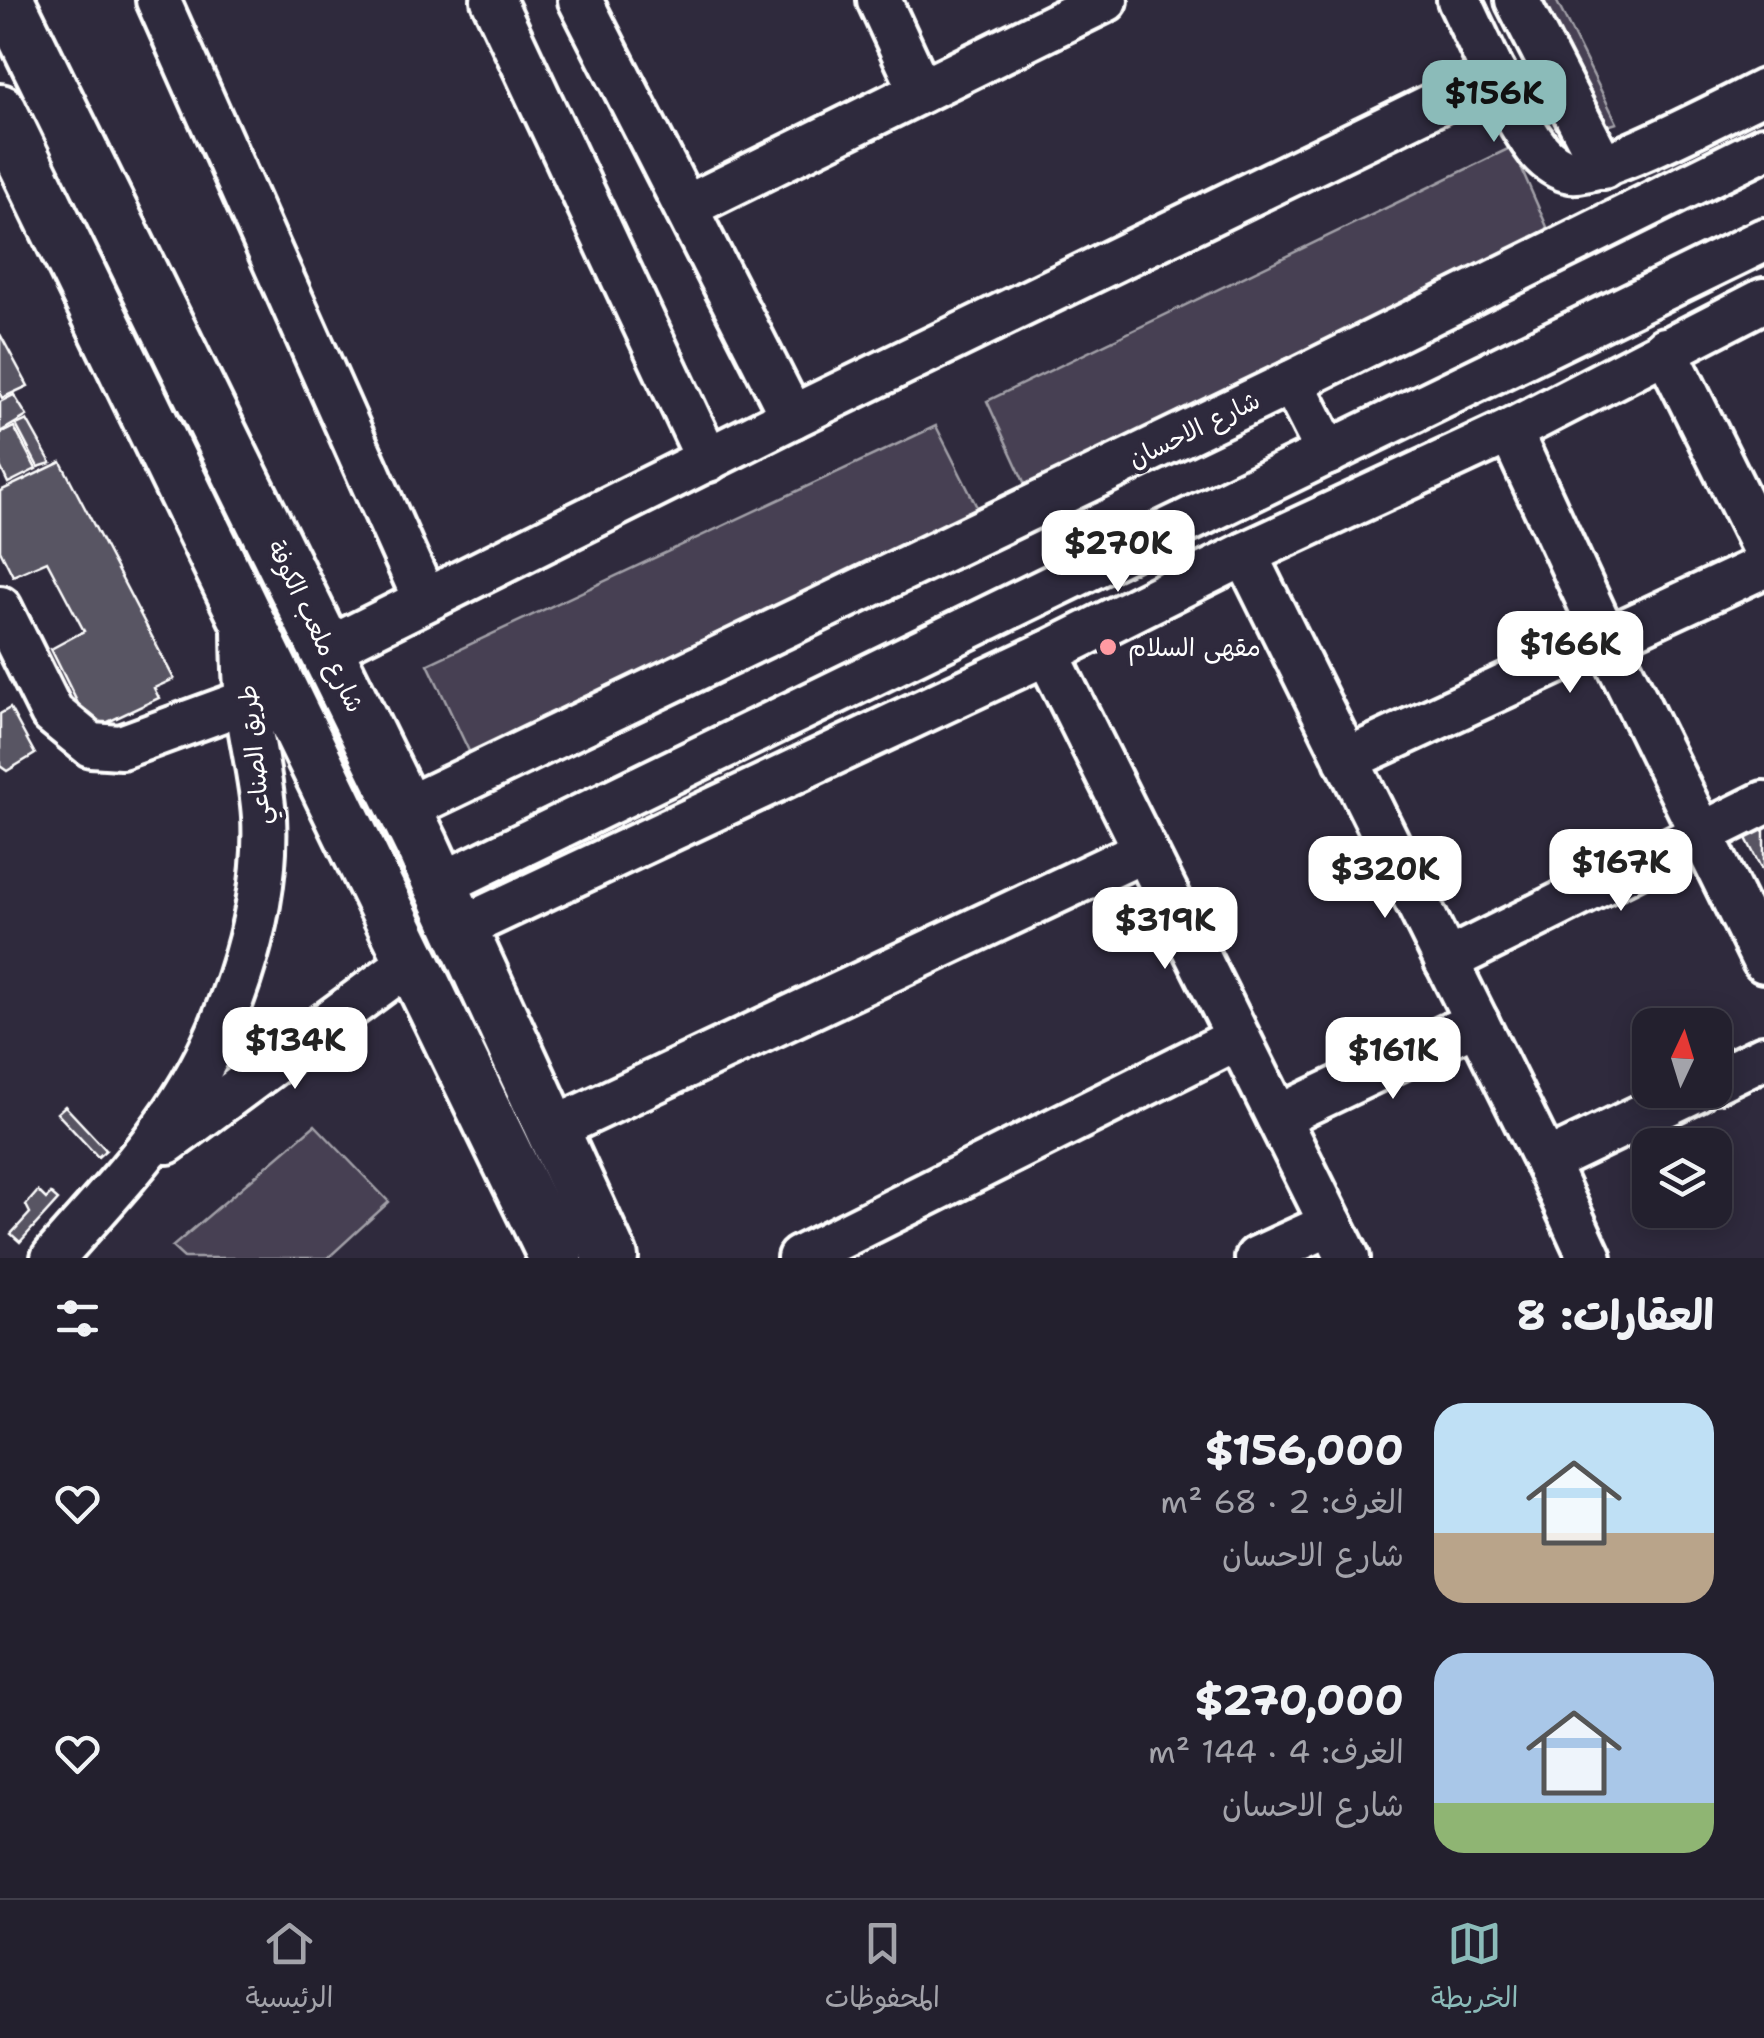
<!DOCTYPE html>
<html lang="ar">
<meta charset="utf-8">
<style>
body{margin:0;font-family:"Shantell Sans","Playpen Sans Arabic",sans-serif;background:#2f2d3a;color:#f1f3f6;direction:rtl;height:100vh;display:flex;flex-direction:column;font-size:38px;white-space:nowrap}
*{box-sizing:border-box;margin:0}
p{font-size:32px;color:#a3a3aa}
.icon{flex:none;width:55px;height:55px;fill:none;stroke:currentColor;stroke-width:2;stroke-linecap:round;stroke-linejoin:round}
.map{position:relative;height:1258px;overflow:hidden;direction:ltr}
.drawer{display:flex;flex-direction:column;background:#23202e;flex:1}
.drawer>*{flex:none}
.needle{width:65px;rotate:4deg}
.fabs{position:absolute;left:1632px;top:1008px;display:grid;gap:20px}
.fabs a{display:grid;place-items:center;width:100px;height:100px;border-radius:20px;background:#23202e;box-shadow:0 5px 25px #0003,0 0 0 2px #403e4a;font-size:50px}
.price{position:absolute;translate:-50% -85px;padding:0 22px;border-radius:20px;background:#fff;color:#222;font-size:32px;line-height:65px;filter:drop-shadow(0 2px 5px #0008)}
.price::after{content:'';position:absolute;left:50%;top:60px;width:30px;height:22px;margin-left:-15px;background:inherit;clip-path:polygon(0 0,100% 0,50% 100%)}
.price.selected{background:#8bbbb9;color:#111}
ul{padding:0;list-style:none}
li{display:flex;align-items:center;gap:30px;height:250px;padding:0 50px}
li span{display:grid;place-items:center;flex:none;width:280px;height:200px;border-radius:30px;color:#555}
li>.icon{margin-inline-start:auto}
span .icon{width:120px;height:120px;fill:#fffc;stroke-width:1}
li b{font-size:42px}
h2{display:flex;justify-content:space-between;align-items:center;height:120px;padding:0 50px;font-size:42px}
.dock{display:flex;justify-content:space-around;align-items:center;height:140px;border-top:2px solid #403e4a;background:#23202e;font-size:28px;color:#a3a3aa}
.dock a{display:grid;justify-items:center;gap:5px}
.dock .selected{color:#8bbbb9}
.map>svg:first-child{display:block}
.green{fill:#464152;stroke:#a2a0a8;stroke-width:2.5}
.building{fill:#595564;stroke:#fff;stroke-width:2.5}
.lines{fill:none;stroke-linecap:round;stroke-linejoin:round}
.minor-casing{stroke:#fff;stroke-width:50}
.major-casing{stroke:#fff;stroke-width:60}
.minor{stroke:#2f2a3d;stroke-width:42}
.major{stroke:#2f2a3d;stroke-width:52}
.poi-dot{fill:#ff9aa2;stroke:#2f2a3d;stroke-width:4}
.labels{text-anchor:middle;stroke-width:8;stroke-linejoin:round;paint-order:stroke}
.street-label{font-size:25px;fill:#fff;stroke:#2f2a3d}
.poi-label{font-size:25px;fill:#fff;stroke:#2f2a3d;text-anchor:start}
</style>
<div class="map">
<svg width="1764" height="1258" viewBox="0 0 1764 1258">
<rect width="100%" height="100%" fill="#2f2a3d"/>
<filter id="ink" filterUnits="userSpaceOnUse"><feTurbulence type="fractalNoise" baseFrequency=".01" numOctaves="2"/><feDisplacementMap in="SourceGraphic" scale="20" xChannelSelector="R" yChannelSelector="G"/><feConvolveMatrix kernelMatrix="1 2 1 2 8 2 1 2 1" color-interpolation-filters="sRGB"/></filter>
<g filter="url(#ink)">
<g class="green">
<path d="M1504 0H1556L1617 123 1572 137Z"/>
<path d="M1512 147 1558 252 1035 506 987 401Z"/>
<path d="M936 426 989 531 483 781 428 664Z"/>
<path d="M315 1125 389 1202 328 1258H184L172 1247Z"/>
</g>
<g class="building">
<path d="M0 334 28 386 2 398 0 394Z"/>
<path d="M14 395 27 416 0 432V402Z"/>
<path d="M27 420 51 463 38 467 16 425Z"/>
<path d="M14 427 36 469 8 483 0 466V434Z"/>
<path d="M61 462 174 679 154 688 159 698 91 730 51 649 84 631 47 561 13 576 0 550V491Z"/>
<path d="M10 708 35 754 7 771 0 766V714Z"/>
<path d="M1764 822V874L1743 832Z"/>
<path d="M65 1106 106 1150 98 1157 57 1113Z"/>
<path d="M38 1191 46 1199 51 1194 58 1200 20 1242 11 1234 30 1213 26 1205Z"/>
</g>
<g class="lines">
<defs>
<g id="minor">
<path d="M158 0 424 598"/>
<path d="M493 0 708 460"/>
<path d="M580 0 792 417"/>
<path d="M879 0 921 91"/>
<path d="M1459 0C1482 47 1507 109 1539 151 1547 160 1559 169 1571 171 1602 176 1729 108 1764 91"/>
<path d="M1517 0 1603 167"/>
<path d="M686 207 1106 0"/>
<path d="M1665 349 1764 549"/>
<path d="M1292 382 1328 453"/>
<path d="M1510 431 1606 639 1764 961"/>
<path d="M1245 554 1546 1162 1590 1258"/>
<path d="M0 608 52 713 91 745 121 747 247 701"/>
<path d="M328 649 792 417 1495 75"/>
<path d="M1047 653 1348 1258"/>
<path d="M1346 760 1764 566"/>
<path d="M405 809 1292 382 1764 148"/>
<path d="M440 885 1764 240"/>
<path d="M461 928 1047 653 1245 554 1510 431 1764 300"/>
<path d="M1446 961 1764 803"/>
<path d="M1715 1081 1764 1057"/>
<path d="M1278 1117 1477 1022"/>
<path d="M551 1130 1145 850"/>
<path d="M167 1142 413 960"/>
<path d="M1546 1162 1696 1090"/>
<path d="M53 1258C91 1214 132 1172 166 1124 225 1043 269 919 264 817 262 785 254 752 249 720 245 687 244 654 244 621"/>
<path d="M799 1258 1238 1038"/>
<path d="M1257 1258 1331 1224"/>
</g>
<g id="major">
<path d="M7 0 422 845 611 1258"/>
<path d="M0 111 556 1258"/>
</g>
</defs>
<use href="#minor" class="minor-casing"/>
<use href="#major" class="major-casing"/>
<use href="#minor" class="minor"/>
<use href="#major" class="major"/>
</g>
</g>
<circle class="poi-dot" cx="1108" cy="647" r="10"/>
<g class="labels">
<g class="street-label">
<text transform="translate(1194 429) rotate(-26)" y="9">شارع الاحسان</text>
<text transform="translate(316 626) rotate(64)" y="9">شارع ملعب الكوفة</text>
<text transform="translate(254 755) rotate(-96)" y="9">طريق الصناعي</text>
</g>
<g class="poi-label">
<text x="1128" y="656">مقهى السلام</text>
</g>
</g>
</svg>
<div class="fabs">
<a><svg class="needle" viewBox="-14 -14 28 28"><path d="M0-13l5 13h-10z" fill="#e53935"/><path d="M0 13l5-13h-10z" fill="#a3a3aa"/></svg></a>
<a><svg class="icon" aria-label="layers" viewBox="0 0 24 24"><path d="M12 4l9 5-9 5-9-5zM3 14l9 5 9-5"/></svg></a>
</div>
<b class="price selected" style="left:1494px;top:145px">$156K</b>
<b class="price" style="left:1118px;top:595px">$270K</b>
<b class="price" style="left:1570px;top:696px">$166K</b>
<b class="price" style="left:1621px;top:914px">$167K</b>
<b class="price" style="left:1385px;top:921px">$320K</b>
<b class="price" style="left:1165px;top:972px">$319K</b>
<b class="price" style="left:295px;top:1092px">$134K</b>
<b class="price" style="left:1393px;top:1102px">$161K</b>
</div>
<section class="drawer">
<h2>العقارات: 8<svg class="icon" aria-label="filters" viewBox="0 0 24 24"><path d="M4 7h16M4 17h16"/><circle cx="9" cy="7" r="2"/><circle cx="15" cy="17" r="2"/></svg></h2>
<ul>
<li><span style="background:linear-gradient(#bfe0f5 65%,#b9a48a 0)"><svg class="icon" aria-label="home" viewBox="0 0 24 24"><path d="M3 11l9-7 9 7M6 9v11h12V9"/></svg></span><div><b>$156,000</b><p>الغرف: 2 · 68 m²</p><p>شارع الاحسان</p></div><svg class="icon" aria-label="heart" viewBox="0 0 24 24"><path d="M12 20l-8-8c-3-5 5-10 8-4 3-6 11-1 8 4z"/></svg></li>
<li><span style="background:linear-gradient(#a9c7e8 75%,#8fb573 0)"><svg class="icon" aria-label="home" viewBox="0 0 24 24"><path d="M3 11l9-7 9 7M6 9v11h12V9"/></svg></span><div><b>$270,000</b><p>الغرف: 4 · 144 m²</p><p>شارع الاحسان</p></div><svg class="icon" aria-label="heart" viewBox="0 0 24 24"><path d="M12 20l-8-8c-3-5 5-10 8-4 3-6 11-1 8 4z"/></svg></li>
</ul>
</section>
<nav class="dock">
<a class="selected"><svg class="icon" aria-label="map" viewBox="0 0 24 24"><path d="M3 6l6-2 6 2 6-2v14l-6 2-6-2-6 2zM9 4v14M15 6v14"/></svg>الخريطة</a>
<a><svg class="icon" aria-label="saved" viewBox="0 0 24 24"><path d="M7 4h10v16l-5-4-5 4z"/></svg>المحفوظات</a>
<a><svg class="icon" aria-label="home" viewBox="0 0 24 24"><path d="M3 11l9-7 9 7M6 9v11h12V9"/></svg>الرئيسية</a>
</nav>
